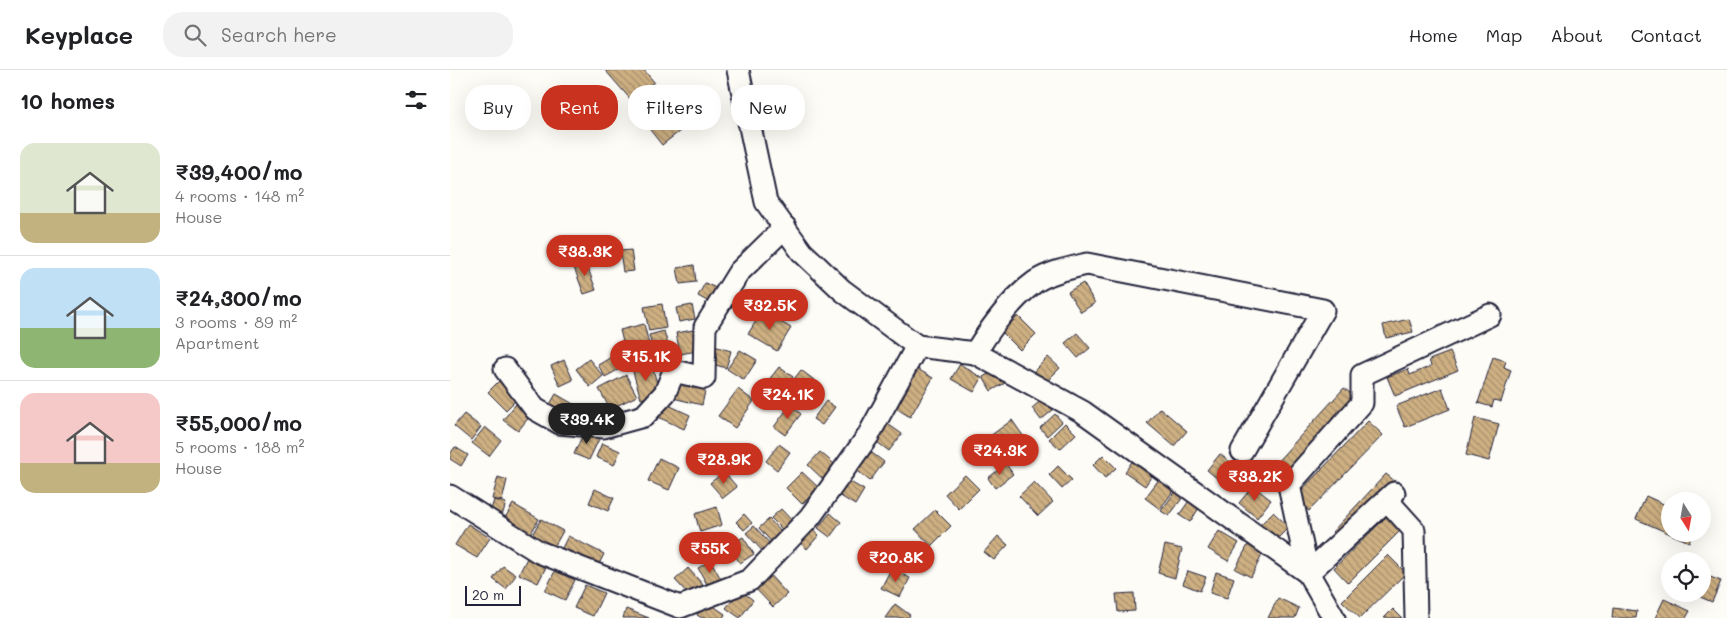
<!DOCTYPE html>
<meta charset="utf-8">
<style>
body{margin:0;font-family:Mali,sans-serif;background:#f2f2f2;color:#202124;height:100vh;display:flex;flex-direction:column;font-size:19px;white-space:nowrap}
*{box-sizing:border-box;margin:0}
p{font-size:16px;color:#757577}
.icon{flex:none;width:28px;height:28px;fill:none;stroke:currentColor;stroke-width:2;stroke-linecap:round;stroke-linejoin:round}
.map{position:relative;flex:1;overflow:hidden}
.drawer{display:flex;flex-direction:column;background:#fff;width:450px}
.drawer>*{flex:none}
.top-card{position:absolute;left:15px;top:15px;width:475px;height:45px;display:flex;gap:10px}
.needle{width:32px;rotate:169deg}
.buttons{position:absolute;left:1211px;top:422px;display:grid;gap:10px}
.buttons a{display:grid;place-items:center;width:50px;height:50px;border-radius:50%;background:#fff;box-shadow:0 5px 20px #0002;font-size:25px}
.scale{position:absolute;left:15px;bottom:12px;width:56px;box-sizing:border-box;padding-left:5px;border:2px solid #22223b;border-top:0;font-size:14px;line-height:18px;white-space:nowrap;color:#22223b;-webkit-text-stroke:4px #fdfcf7;paint-order:stroke}
.price{position:absolute;translate:-50% -42px;padding:0 11px;border-radius:18px;background:#c8321e;color:#fff;font-size:16px;line-height:32px;filter:drop-shadow(0 1px 2px #0008)}
.price::after{content:'';position:absolute;left:50%;top:30px;width:15px;height:11px;margin-left:-8px;background:inherit;clip-path:polygon(0 0,100% 0,50% 100%)}
.price.on{background:#222;color:#fff}
ul{padding:0;list-style:none}
li{display:flex;align-items:center;gap:15px;height:125px;padding:0 20px}
li+li{border-top:1px solid #e0e0e0}
li span{display:grid;place-items:center;flex:none;width:140px;height:100px;border-radius:15px;color:#555}
li>.icon{margin-inline-start:auto}
span .icon{width:60px;height:60px;fill:#fffc;stroke-width:1}
li b{font-size:21px}
h2{display:flex;justify-content:space-between;align-items:center;height:60px;padding:0 20px;font-size:21px}
.pill{padding:0 18px;border-radius:20px;background:#fff;box-shadow:0 5px 20px #0002;font-size:18px;line-height:45px}
.pill.on{background:#c8321e;color:#fff}
header{display:flex;align-items:center;gap:30px;box-sizing:border-box;height:70px;padding:0 25px;background:#fff;border-bottom:1px solid #e0e0e0}
header strong{font-size:24px}
nav{display:flex;gap:28px;margin-inline-start:auto;font-size:18px}
.search{width:350px;height:45px;background:#f2f2f2;display:flex;align-items:center;gap:12px;box-sizing:border-box;padding:0 18px;border-radius:20px;color:#757577;font-size:19px}
main{display:flex;flex:1;min-height:0}
.map>svg:first-child{display:block}
.building{fill:url(#building-back-hatch);stroke:#22223b}
.lines{fill:none;stroke-linecap:round;stroke-linejoin:round}
.street-casing{stroke:#22223b;stroke-width:25}
.street{stroke:#fdfcf7;stroke-width:21}
</style>
<header>
<strong>Keyplace</strong>
<div class="search"><svg class="icon" aria-label="search" viewBox="0 0 24 24"><circle cx="10" cy="10" r="6"/><path d="M15 15l6 6"/></svg>Search here</div>
<nav><a>Home</a><a>Map</a><a>About</a><a>Contact</a></nav>
</header>
<main>
<section class="drawer">
<h2>10 homes<svg class="icon" aria-label="filters" viewBox="0 0 24 24"><path d="M4 7h16M4 17h16"/><circle cx="9" cy="7" r="2"/><circle cx="15" cy="17" r="2"/></svg></h2>
<ul>
<li><span style="background:linear-gradient(#dfe7d0 70%,#c2b280 0)"><svg class="icon" aria-label="home" viewBox="0 0 24 24"><path d="M3 11l9-7 9 7M6 9v11h12V9"/></svg></span><div><b>₹39,400/mo</b><p>4 rooms · 148 m²</p><p>House</p></div></li>
<li><span style="background:linear-gradient(#bfe0f5 60%,#8fb573 0)"><svg class="icon" aria-label="home" viewBox="0 0 24 24"><path d="M3 11l9-7 9 7M6 9v11h12V9"/></svg></span><div><b>₹24,300/mo</b><p>3 rooms · 89 m²</p><p>Apartment</p></div></li>
<li><span style="background:linear-gradient(#f6c9c9 70%,#c2b280 0)"><svg class="icon" aria-label="home" viewBox="0 0 24 24"><path d="M3 11l9-7 9 7M6 9v11h12V9"/></svg></span><div><b>₹55,000/mo</b><p>5 rooms · 188 m²</p><p>House</p></div></li>
</ul>
</section>
<div class="map">
<svg width="1277" height="548" viewBox="0 0 1277 548">
<defs>
<pattern id="building-back-hatch" width="6" height="6" patternUnits="userSpaceOnUse" patternTransform="scale(1.25)"><rect width="6" height="6" fill="#ceb082"/><path d="M-1 5l2 2M0 0l6 6M5-1l2 2" fill="none" stroke="#a78f6c"/></pattern>
</defs>
<rect width="100%" height="100%" fill="#fdfcf7"/>
<filter id="ink" filterUnits="userSpaceOnUse"><feTurbulence type="fractalNoise" baseFrequency=".02" numOctaves="2"/><feDisplacementMap in="SourceGraphic" scale="10" xChannelSelector="R" yChannelSelector="G"/><feConvolveMatrix kernelMatrix="1 2 1 2 8 2 1 2 1" color-interpolation-filters="sRGB"/></filter>
<g filter="url(#ink)">
<g class="building">
<path d="M155 0H194L204 12 182 31Z"/>
<path d="M208 15 239 54 212 75 181 36Z"/>
<path d="M181 180 184 201 173 202 170 181Z"/>
<path d="M135 190 146 220 134 224 123 195Z"/>
<path d="M244 195 246 212 230 214 227 198Z"/>
<path d="M255 213 266 218 259 232 248 226Z"/>
<path d="M633 213 645 233 631 242 618 222Z"/>
<path d="M212 234 216 258 199 261 194 237Z"/>
<path d="M242 235 245 249 229 252 226 238Z"/>
<path d="M312 241 341 258 327 281 298 264Z"/>
<path d="M568 246 586 264 570 280 552 262Z"/>
<path d="M959 249 963 262 936 268 933 255Z"/>
<path d="M194 254 200 278 176 284 170 260Z"/>
<path d="M249 259 253 280 230 284 226 263Z"/>
<path d="M214 261 222 289 207 293 199 265Z"/>
<path d="M627 263 640 278 628 288 615 273Z"/>
<path d="M264 276 281 281 276 298 259 293Z"/>
<path d="M290 280 307 290 294 310 277 299Z"/>
<path d="M1000 282 1008 300 945 326 937 307 958 299 960 305 981 296 979 290Z"/>
<path d="M168 283 175 296 155 307 148 295Z"/>
<path d="M598 287 610 298 593 315 582 303Z"/>
<path d="M1043 287 1056 291 1054 297 1061 300 1051 332 1044 330 1042 337 1028 333Z"/>
<path d="M139 289 153 306 140 317 126 299Z"/>
<path d="M114 290 123 310 110 316 101 296Z"/>
<path d="M510 294 532 308 524 322 501 309Z"/>
<path d="M202 296 210 323 191 329 183 302Z"/>
<path d="M329 297 343 307 324 331 310 321Z"/>
<path d="M464 297 483 308 460 347 441 335Z"/>
<path d="M547 299 555 313 541 321 533 307Z"/>
<path d="M351 300 368 313 348 339 331 326Z"/>
<path d="M176 305 187 326 160 339 149 319Z"/>
<path d="M50 310 68 328 56 340 38 322Z"/>
<path d="M227 311 256 317 252 335 223 328Z"/>
<path d="M894 318 906 328 837 404 825 394Z"/>
<path d="M992 318 1000 339 955 357 946 336Z"/>
<path d="M288 319 304 331 285 358 268 346Z"/>
<path d="M106 324 125 335 118 347 99 336Z"/>
<path d="M594 328 603 340 591 350 582 338Z"/>
<path d="M376 331 385 337 372 355 363 349Z"/>
<path d="M214 333 240 345 234 359 208 347Z"/>
<path d="M66 334 80 346 68 361 53 350Z"/>
<path d="M340 335 351 344 335 365 324 357Z"/>
<path d="M710 338 737 361 724 376 697 353Z"/>
<path d="M14 344 31 357 21 370 4 356Z"/>
<path d="M605 344 612 352 597 366 590 358Z"/>
<path d="M1025 348 1049 354 1039 391 1016 385Z"/>
<path d="M562 350 576 370 550 388 536 369Z"/>
<path d="M918 351 933 365 859 441 845 427Z"/>
<path d="M435 352 452 364 439 381 423 369Z"/>
<path d="M615 353 626 364 610 379 599 369Z"/>
<path d="M35 357 51 370 39 386 22 373Z"/>
<path d="M135 360 150 367 139 390 124 384Z"/>
<path d="M536 371 546 386 535 394 525 379Z"/>
<path d="M152 373 170 381 164 395 146 387Z"/>
<path d="M329 374 340 382 327 400 316 391Z"/>
<path d="M5 377 18 385 11 396 0 389V384Z"/>
<path d="M418 380 434 392 420 411 404 398Z"/>
<path d="M370 382 389 398 376 412 358 395Z"/>
<path d="M770 384 791 401 777 417 757 400Z"/>
<path d="M653 385 666 398 655 408 643 395Z"/>
<path d="M209 388 229 398 219 420 198 411Z"/>
<path d="M683 390 703 404 695 416 675 402Z"/>
<path d="M556 394 563 404 545 418 538 408Z"/>
<path d="M608 396 622 410 612 419 599 405Z"/>
<path d="M274 402 287 417 273 428 260 413Z"/>
<path d="M352 402 369 418 352 434 336 418Z"/>
<path d="M936 404 946 412 891 471 882 462Z"/>
<path d="M515 405 529 419 509 439 495 424Z"/>
<path d="M48 407 57 410 52 431 42 429Z"/>
<path d="M710 408 725 419 710 439 695 428Z"/>
<path d="M397 410 414 420 405 435 389 425Z"/>
<path d="M584 412 603 432 588 446 569 426Z"/>
<path d="M803 416 821 430 807 448 789 433Z"/>
<path d="M728 418 736 423 719 446 711 441Z"/>
<path d="M145 419 164 428 158 441 139 433Z"/>
<path d="M1196 426 1220 437V464H1242L1239 472 1186 449Z"/>
<path d="M741 428 751 435 740 452 729 445Z"/>
<path d="M44 430 56 433 52 446 40 443Z"/>
<path d="M63 434 89 449 77 470 51 455Z"/>
<path d="M267 437 272 455 250 462 245 444Z"/>
<path d="M331 439 346 455 336 463 321 448Z"/>
<path d="M485 440 501 456 481 476 465 459Z"/>
<path d="M823 442 839 457 825 471 809 456Z"/>
<path d="M380 443 391 452 380 467 368 458Z"/>
<path d="M294 444 302 453 294 460 286 452Z"/>
<path d="M938 445 952 459 898 513 884 498Z"/>
<path d="M91 449 113 461 103 479 81 467Z"/>
<path d="M319 449 334 465 324 475 309 458Z"/>
<path d="M18 454 40 468 27 488 5 475Z"/>
<path d="M304 456 323 477 315 484 296 463Z"/>
<path d="M359 456 369 465 357 479 347 470Z"/>
<path d="M769 461 789 473 778 491 758 479Z"/>
<path d="M118 466 154 484 146 500 110 482Z"/>
<path d="M548 466 558 475 544 490 534 482Z"/>
<path d="M293 467 304 484 290 493 279 476Z"/>
<path d="M715 475 732 479 725 508 708 503Z"/>
<path d="M798 475 813 483 801 507 785 499Z"/>
<path d="M938 485 956 503 910 548 892 531Z"/>
<path d="M77 488 96 497 88 513 69 504Z"/>
<path d="M261 491 272 511 259 518 248 498Z"/>
<path d="M53 496 66 505 56 519 43 509Z"/>
<path d="M238 498 255 517 242 528 225 510Z"/>
<path d="M441 499 460 508 450 527 431 518Z"/>
<path d="M105 501 125 510 115 530 95 521Z"/>
<path d="M738 501 756 507 750 521 733 514Z"/>
<path d="M317 502 337 524 323 537 302 515Z"/>
<path d="M766 502 784 508 777 528 760 523Z"/>
<path d="M1252 504 1271 511 1262 532 1243 524H1252Z"/>
<path d="M135 515 154 523 143 546 124 538Z"/>
<path d="M290 520 303 530 290 548 276 538Z"/>
<path d="M684 523 685 541 668 542 666 524Z"/>
<path d="M828 528 849 538 845 548H818Z"/>
<path d="M1214 529 1240 541 1236 548H1205Z"/>
<path d="M256 531 275 544 273 548H252L247 545Z"/>
<path d="M445 534 460 545 458 548H435Z"/>
<path d="M1163 538 1187 541 1186 548H1162Z"/>
<path d="M176 539 199 548H173Z"/>
<path d="M943 539 952 548H934Z"/>
</g>
<g class="lines">
<defs>
<g id="street">
<path d="M288 0 316 132 352 182 392 220 467 276"/>
<path d="M525 283C541 257 560 230 585 212 600 202 620 198 637 194L873 240 792 381"/>
<path d="M55 299 85 339 110 353 154 357 194 346 215 323 224 301 254 308 255 257 289 202 335 157"/>
<path d="M944 423 858 503 839 415 912 333V305L1040 245"/>
<path d="M0 426 89 482 230 537 300 510 360 447 418 366 467 276 525 283 633 342 858 503 884 548"/>
<path d="M937 430 964 460 966 548"/>
</g>
</defs>
<use href="#street" class="street-casing"/>
<use href="#street" class="street"/>
</g>
</g>
</svg>
<div class="buttons">
<a><svg class="needle" viewBox="-14 -14 28 28"><path d="M0-13l5 13h-10z" fill="#e53935"/><path d="M0 13l5-13h-10z" fill="#757577"/></svg></a>
<a><svg class="icon" aria-label="locate" viewBox="0 0 24 24"><circle cx="12" cy="12" r="6"/><path d="M12 2v4M12 18v4M2 12h4M18 12h4"/></svg></a>
</div>
<div class="scale">20 m</div>
<b class="price" style="left:135px;top:207px">₹38.3K</b>
<b class="price" style="left:320px;top:261px">₹32.5K</b>
<b class="price" style="left:196px;top:312px">₹15.1K</b>
<b class="price" style="left:338px;top:350px">₹24.1K</b>
<b class="price on" style="left:137px;top:375px">₹39.4K</b>
<b class="price" style="left:550px;top:406px">₹24.3K</b>
<b class="price" style="left:274px;top:415px">₹28.9K</b>
<b class="price" style="left:805px;top:432px">₹38.2K</b>
<b class="price" style="left:260px;top:504px">₹55K</b>
<b class="price" style="left:446px;top:513px">₹20.8K</b>
<div class="top-card">
<a class="pill">Buy</a>
<a class="pill on">Rent</a>
<a class="pill">Filters</a>
<a class="pill">New</a>
</div>
</div>
</main>
